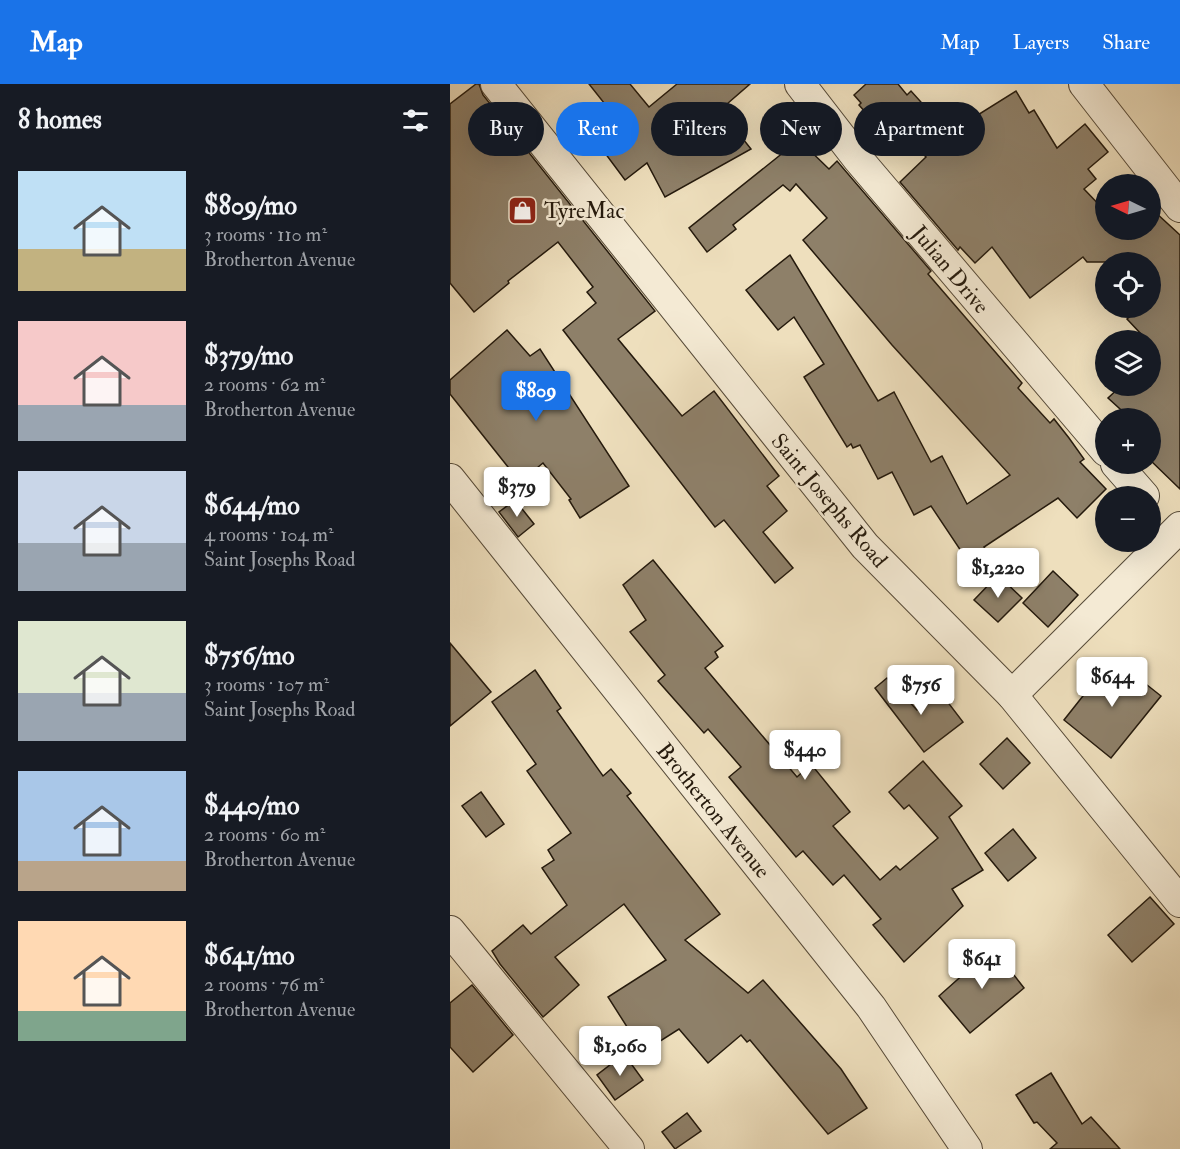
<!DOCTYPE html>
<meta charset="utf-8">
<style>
body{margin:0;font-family:"IM FELL Double Pica",serif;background:#20242c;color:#f1f3f6;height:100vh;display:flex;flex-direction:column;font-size:22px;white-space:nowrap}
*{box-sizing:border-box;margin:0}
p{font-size:20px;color:#9ea1a6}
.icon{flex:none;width:33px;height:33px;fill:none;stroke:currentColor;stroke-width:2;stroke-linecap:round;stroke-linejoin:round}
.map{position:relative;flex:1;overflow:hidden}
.details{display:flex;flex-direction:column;background:#171b24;width:450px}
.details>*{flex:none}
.hud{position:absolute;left:18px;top:18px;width:570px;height:54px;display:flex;gap:12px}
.needle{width:39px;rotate:275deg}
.controls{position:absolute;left:645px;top:90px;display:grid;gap:12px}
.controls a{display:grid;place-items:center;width:66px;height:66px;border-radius:50%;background:#171b24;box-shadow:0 6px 24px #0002;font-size:30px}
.price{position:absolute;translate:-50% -51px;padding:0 14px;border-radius:6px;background:#fff;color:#222;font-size:20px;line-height:39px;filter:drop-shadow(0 2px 3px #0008)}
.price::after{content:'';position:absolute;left:50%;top:36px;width:18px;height:14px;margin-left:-9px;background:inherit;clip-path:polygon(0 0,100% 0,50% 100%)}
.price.on{background:#1a73e8;color:#fff}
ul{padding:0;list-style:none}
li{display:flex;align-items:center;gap:18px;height:150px;padding:0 18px}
li span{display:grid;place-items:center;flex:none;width:168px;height:120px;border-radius:0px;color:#555}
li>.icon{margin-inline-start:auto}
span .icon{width:72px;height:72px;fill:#fffc;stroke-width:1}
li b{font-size:26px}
h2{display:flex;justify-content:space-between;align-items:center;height:72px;padding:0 18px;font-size:26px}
.tag{padding:0 21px;border-radius:27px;background:#171b24;box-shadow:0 6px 24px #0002;font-size:21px;line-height:54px}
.tag.on{background:#1a73e8;color:#fff}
header{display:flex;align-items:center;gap:36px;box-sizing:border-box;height:84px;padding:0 30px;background:#1a73e8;color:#fff}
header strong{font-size:28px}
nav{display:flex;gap:33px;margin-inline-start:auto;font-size:21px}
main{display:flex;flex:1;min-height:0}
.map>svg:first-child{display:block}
.building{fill:#8e8069;stroke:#251a0d;stroke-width:1.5}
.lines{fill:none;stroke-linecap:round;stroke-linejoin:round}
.street-casing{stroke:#574b39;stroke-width:32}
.street{stroke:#f4ead4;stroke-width:30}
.labels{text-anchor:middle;stroke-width:5;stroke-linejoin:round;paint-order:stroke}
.poi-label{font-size:22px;fill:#251a0d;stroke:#f4ead4;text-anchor:start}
.street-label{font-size:22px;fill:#251a0d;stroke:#f4ead4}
</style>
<header>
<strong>Map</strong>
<nav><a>Map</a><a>Layers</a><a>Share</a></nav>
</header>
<main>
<section class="details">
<h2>8 homes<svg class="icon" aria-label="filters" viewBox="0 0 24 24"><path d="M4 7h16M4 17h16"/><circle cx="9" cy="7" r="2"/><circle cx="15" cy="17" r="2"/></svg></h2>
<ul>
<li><span style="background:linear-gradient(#bfe0f5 65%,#c2b280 0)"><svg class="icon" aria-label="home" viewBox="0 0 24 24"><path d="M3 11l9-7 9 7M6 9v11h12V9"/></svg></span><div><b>$809/mo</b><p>3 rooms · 110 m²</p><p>Brotherton Avenue</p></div></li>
<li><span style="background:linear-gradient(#f6c9c9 70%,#9aa5b1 0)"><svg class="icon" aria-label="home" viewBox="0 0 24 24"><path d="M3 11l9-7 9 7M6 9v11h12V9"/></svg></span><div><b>$379/mo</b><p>2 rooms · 62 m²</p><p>Brotherton Avenue</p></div></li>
<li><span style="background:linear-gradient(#c9d6e8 60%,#9aa5b1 0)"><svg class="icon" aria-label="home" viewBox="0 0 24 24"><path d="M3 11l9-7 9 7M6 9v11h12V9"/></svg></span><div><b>$644/mo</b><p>4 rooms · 104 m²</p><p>Saint Josephs Road</p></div></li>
<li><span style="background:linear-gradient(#dfe7d0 60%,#9aa5b1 0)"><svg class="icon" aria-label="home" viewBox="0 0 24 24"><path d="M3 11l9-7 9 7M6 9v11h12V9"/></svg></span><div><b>$756/mo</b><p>3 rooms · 107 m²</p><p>Saint Josephs Road</p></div></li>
<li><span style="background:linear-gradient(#a9c7e8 75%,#b9a48a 0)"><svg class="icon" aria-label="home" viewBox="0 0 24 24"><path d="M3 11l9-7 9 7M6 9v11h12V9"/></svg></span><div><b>$440/mo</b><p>2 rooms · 60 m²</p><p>Brotherton Avenue</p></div></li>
<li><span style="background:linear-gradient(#ffd9b3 75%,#7fa58c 0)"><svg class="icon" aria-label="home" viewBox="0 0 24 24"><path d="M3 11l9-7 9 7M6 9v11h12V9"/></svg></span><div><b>$641/mo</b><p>2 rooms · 76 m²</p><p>Brotherton Avenue</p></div></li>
</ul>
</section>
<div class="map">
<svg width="730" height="1065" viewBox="0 0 730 1065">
<rect width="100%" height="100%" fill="#eedfbd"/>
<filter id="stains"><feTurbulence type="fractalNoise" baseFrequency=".00333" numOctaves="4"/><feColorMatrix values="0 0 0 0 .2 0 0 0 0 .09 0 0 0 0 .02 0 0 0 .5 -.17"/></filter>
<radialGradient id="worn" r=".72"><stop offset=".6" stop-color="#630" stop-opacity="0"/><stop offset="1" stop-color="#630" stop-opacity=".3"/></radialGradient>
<g class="building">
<path d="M26 0H29L33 11 205 227 168 255 232 332 264 307 329 392 317 402 337 427 313 448 343 484 325 499 274 436 265 443 113 246 146 219 137 208 143 203 108 158 58 197 59 199 24 228 0 199V20Z"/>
<path d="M139 0H180L199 23 227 0H300L270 26 301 65 215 113 197 79 175 96 146 57 170 39Z"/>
<path d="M416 0H448L457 11 461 7 499 49 566 7 579 29 584 26 607 64 635 40 658 68 638 85 646 95 634 105 656 128V146H672L681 155 689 146H700V133L705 128 730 151V405L700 376V334H680L658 314 671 302H700V273L707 267 677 235 689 224H700V178H637L633 173 580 214 542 163 525 179 510 163 508 166 450 98 476 73 434 27 423 37 409 21 411 19 404 11Z"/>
<path d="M349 56 379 85 387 77 481 187 478 190 572 299 568 304 600 339 604 335 619 354 634 375 630 378 656 405 627 434 608 414 534 463 539 470 521 482 481 422 464 431 442 388 428 395 410 361 403 364 401 360 397 363 354 293 374 280 344 233 328 246 296 206 340 171 428 317 444 308 481 378 492 372 517 420 560 391 442 261 353 156 377 134 346 100 340 107 333 101 283 141 286 145 257 168 239 144Z"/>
<path d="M57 246 80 272 90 265 179 402 130 434 119 416 121 415 93 379 70 398 0 310V296Z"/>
<path d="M65 416 84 440 68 453 49 428Z"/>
<path d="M203 476 273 562 265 568 268 573 255 584 347 693 361 680 400 728 383 742 430 796 446 782 450 786 488 754 459 721 454 725 439 708 473 677 512 722 499 733 533 786 502 805 513 822 454 878 423 841 431 835 394 791 383 801 353 767 346 773 279 693 291 683 258 645 254 649 208 597 215 591 180 548 196 536 173 501Z"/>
<path d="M603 487 628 511 598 543 573 519Z"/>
<path d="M548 491 572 514 548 538 524 516Z"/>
<path d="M0 559 41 608 0 642Z"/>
<path d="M663 574 711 612 661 674 614 636Z"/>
<path d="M85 586 111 624 107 627 153 692 161 685 181 709 177 712 270 830 235 856 298 909 313 896 391 985 417 1024 378 1050 300 956 297 958 291 951 258 979 229 945 193 968 158 913 216 876 174 820 105 873 129 901 93 933 50 880 42 867 73 841 81 850 117 821 92 784 104 776 98 766 121 749 77 687 86 680 42 618Z"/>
<path d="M437 594 467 626 490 608 513 638 474 668 425 604Z"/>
<path d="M557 654 580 679 553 705 530 680Z"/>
<path d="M31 708 54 740 36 753 12 722Z"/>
<path d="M563 745 586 774 558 797 535 769Z"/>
<path d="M700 813 724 840 682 878 658 851Z"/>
<path d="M542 863 574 904 520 949 489 912 526 879 524 876Z"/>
<path d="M22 901 63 951 23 988 0 963V919Z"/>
<path d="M174 970 193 996 165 1016 147 991Z"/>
<path d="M601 989 632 1040 641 1033 670 1065H600L607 1059 587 1038 584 1039 566 1011Z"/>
<path d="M237 1029 251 1047 225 1065 212 1048Z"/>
</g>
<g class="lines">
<defs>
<g id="street">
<path d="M46 0 415 462 562 611 730 818"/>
<path d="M350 0 408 75 656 367"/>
<path d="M634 0 730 123"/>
<path d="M666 380 694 412"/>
<path d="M0 395 421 923 517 1065"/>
<path d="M562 611 730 443"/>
<path d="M0 847 179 1065"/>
</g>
</defs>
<use href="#street" class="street-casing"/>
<use href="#street" class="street"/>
</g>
<defs>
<symbol id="shop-square" viewBox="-11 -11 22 22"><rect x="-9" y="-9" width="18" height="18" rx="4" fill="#8f2418" stroke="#f4ead4"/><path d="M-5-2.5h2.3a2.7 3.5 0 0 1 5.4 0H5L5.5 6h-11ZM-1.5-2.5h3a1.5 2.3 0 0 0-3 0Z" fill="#fff"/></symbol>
</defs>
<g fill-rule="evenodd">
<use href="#shop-square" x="56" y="110" width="33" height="33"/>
</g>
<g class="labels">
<g class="poi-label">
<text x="94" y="134">TyreMac</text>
</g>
<g class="street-label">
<text transform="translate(501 185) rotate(50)" y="8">Julian Drive</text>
<text transform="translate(380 416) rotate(50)" y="8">Saint Josephs Road</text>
<text transform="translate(264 726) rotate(51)" y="8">Brotherton Avenue</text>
</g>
</g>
<rect width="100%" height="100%" filter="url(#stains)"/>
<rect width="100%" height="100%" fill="url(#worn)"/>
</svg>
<div class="controls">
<a><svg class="needle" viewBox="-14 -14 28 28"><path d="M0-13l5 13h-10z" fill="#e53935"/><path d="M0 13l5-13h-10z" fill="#9ea1a6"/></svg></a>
<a><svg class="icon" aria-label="locate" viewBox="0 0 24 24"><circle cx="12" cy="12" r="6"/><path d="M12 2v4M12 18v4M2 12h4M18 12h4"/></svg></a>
<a><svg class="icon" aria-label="layers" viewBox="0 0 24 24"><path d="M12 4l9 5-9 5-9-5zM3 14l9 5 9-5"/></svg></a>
<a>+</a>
<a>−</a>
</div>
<b class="price on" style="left:86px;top:338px">$809</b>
<b class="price" style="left:67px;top:434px">$379</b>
<b class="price" style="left:548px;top:515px">$1,220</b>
<b class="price" style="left:662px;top:624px">$644</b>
<b class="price" style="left:471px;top:632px">$756</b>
<b class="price" style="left:355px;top:697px">$440</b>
<b class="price" style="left:532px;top:906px">$641</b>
<b class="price" style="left:170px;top:993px">$1,060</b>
<div class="hud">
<a class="tag">Buy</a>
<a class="tag on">Rent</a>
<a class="tag">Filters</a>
<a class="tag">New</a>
<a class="tag">Apartment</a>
</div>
</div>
</main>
